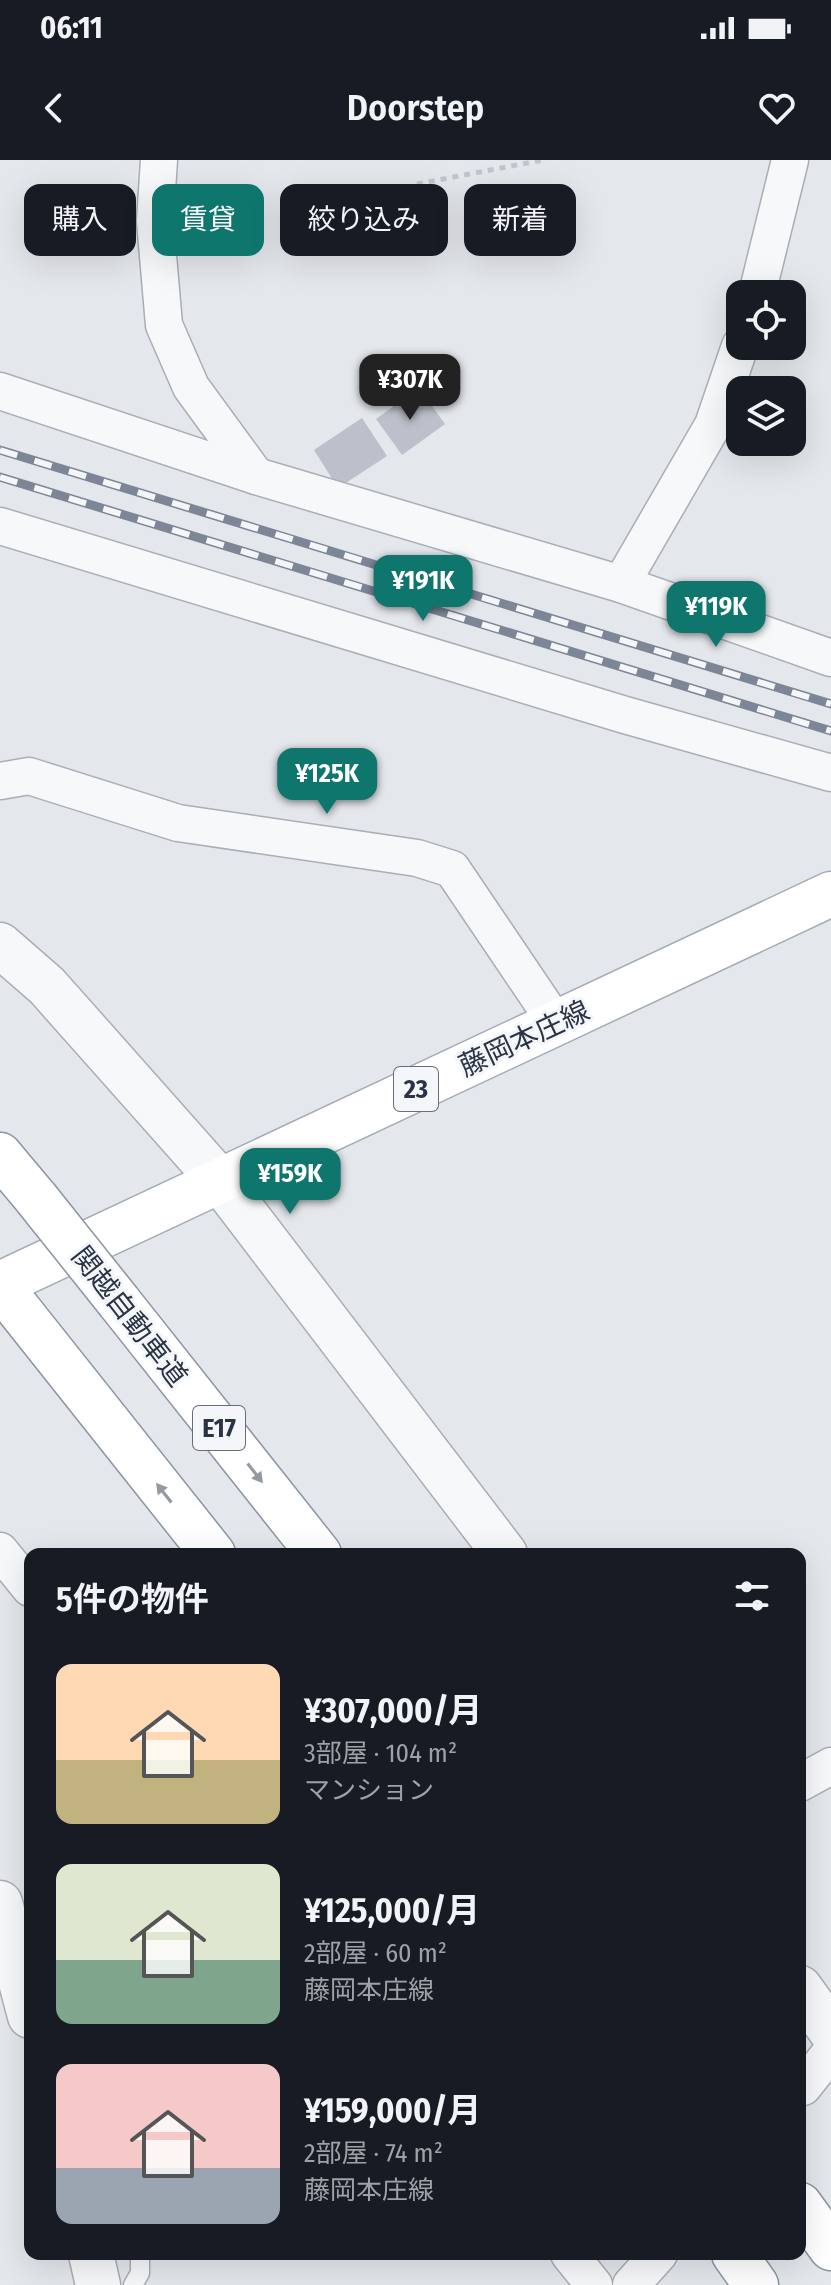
<!DOCTYPE html>
<html lang="ja">
<meta charset="utf-8">
<style>
body{margin:0;font-family:"Fira Sans Condensed","Noto Sans JP",sans-serif;background:#20242c;color:#f1f3f6;height:100vh;display:flex;flex-direction:column;font-size:30px;white-space:nowrap}
*{box-sizing:border-box;margin:0}
p{font-size:26px;color:#9ea1a6}
.icon{flex:none;width:44px;height:44px;fill:none;stroke:currentColor;stroke-width:2;stroke-linecap:round;stroke-linejoin:round}
.map{position:relative;flex:1;overflow:hidden}
.details{position:absolute;left:24px;top:1388px;width:782px;height:712px;display:flex;flex-direction:column;background:#171b24;border-radius:16px;box-shadow:0 8px 32px #0002}
.details>*{flex:none}
.guide{position:absolute;left:24px;top:24px;width:784px;height:72px;display:flex;gap:16px}
.controls{position:absolute;left:726px;top:120px;display:grid;gap:16px}
.controls a{display:grid;place-items:center;width:80px;height:80px;border-radius:16px;background:#171b24;box-shadow:0 8px 32px #0002;font-size:40px}
.price{position:absolute;translate:-50% -68px;padding:0 18px;border-radius:16px;background:#0f766e;color:#fff;font-size:26px;line-height:52px;filter:drop-shadow(0 2px 4px #0008)}
.price::after{content:'';position:absolute;left:50%;top:48px;width:24px;height:18px;margin-left:-12px;background:inherit;clip-path:polygon(0 0,100% 0,50% 100%)}
.price.current{background:#222;color:#fff}
ul{padding:0;list-style:none}
li{display:flex;align-items:center;gap:24px;height:200px;padding:0 32px}
li span{display:grid;place-items:center;flex:none;width:224px;height:160px;border-radius:16px;color:#555}
li>.icon{margin-inline-start:auto}
span .icon{width:96px;height:96px;fill:#fffc;stroke-width:1}
li b{font-size:34px}
h2{display:flex;justify-content:space-between;align-items:center;height:96px;padding:0 32px;font-size:34px}
.chip{padding:0 28px;border-radius:16px;background:#171b24;box-shadow:0 8px 32px #0002;font-size:28px;line-height:72px}
.chip.current{background:#0f766e;color:#fff}
.status{display:flex;justify-content:space-between;align-items:center;height:56px;padding:0 40px;background:#171b24;direction:ltr}
.status svg{height:22px;fill:currentColor}
header{display:flex;justify-content:space-between;align-items:center;height:104px;padding:0 32px;background:#171b24;font-size:36px;font-weight:600}
.map>svg:first-child{display:block}
.building{fill:#bbc0ca}
.lines{fill:none;stroke-linecap:round;stroke-linejoin:round}
.service-casing{stroke:#a9aeb7;stroke-width:21}
.minor-casing{stroke:#a9aeb7;stroke-width:39}
.tertiary-casing{stroke:#a9aeb7;stroke-width:47}
.primary-casing{stroke:#a3abb8;stroke-width:47}
.motorway-casing{stroke:#8b94a3;stroke-width:47}
.path{stroke:#c2c5cb;stroke-width:5;stroke-dasharray:6 6;stroke-linecap:butt}
.service{stroke:#f7f8fa;stroke-width:18}
.minor{stroke:#f7f8fa;stroke-width:36}
.tertiary{stroke:#f7f8fa;stroke-width:44}
.primary{stroke:#fff;stroke-width:44}
.motorway{stroke:#fff;stroke-width:44}
.rail-casing{stroke:#7d8696;stroke-width:9}
.rail{stroke:#f4f6f9;stroke-width:6;stroke-dasharray:18;stroke-linecap:butt}
.motorway-bridge-casing{stroke:#8b94a3;stroke-width:47;stroke-linecap:butt}
.motorway-bridge{stroke:#fff;stroke-width:44}
.oneway{fill:#959aa2}
.labels{text-anchor:middle;stroke-width:6;stroke-linejoin:round;paint-order:stroke}
.shield{fill:#f4f6f9;stroke:#676e7b;stroke-width:2}
.shield-label{font-size:26px;font-weight:bold;fill:#2b3445}
.street-label{font-size:28px;fill:#2b3445;stroke:#f4f6f9}
</style>
<div class="status"><b>06:11</b><svg viewBox="0 0 49 12"><path d="M0 12V9h3v3zM5 12V6h3v6zM10 12V3h3v9zM15 12V0h3v12zM26 1h20v11H26zM47 4h2v5h-2z"/></svg></div>
<header><svg class="icon" aria-label="back" viewBox="0 0 24 24"><path d="M15 5l-7 7 7 7"/></svg>Doorstep<svg class="icon" aria-label="heart" viewBox="0 0 24 24"><path d="M12 20l-8-8c-3-5 5-10 8-4 3-6 11-1 8 4z"/></svg></header>
<div class="map">
<svg width="831" height="2125" viewBox="0 0 831 2125">
<rect width="100%" height="100%" fill="#e4e7ec"/>
<g class="building">
<path d="M419 228 445 264 402 295 376 259Z"/>
<path d="M362 258 387 296 338 328 314 290Z"/>
</g>
<g class="lines">
<defs>
<path id="service" d="M133 2125 140 2113V2094"/>
<g id="minor">
<path d="M159 0 155 61 164 165 191 227 256 316"/>
<path d="M757 134 790 0"/>
<path d="M0 231 256 316 621 424 831 498"/>
<path d="M0 366 625 555 831 613"/>
<path d="M621 424 713 265 740 186"/>
<path d="M0 621 29 616 178 663 417 698 452 709 556 863"/>
<path d="M0 1391 30 1428"/>
<path d="M800 1623 831 1606"/>
<path d="M803 1927 831 1892"/>
<path d="M569 2094 594 2125"/>
<path d="M631 2125 659 2094"/>
</g>
<g id="tertiary">
<path d="M0 785 47 826 221 1022 505 1394"/>
<path d="M0 1743 30 1856"/>
<path d="M800 1828 831 1871"/>
<path d="M91 2094 98 2125"/>
</g>
<path id="primary" d="M0 1124 831 734"/>
<g id="motorway">
<path d="M0 995 36 1038"/>
<path d="M0 1126 213 1394"/>
<path d="M119 1142 319 1394"/>
<path d="M800 2045 831 2088"/>
<path d="M734 2094 756 2125"/>
</g>
</defs>
<use href="#service" class="service-casing"/>
<use href="#minor" class="minor-casing"/>
<use href="#tertiary" class="tertiary-casing"/>
<use href="#primary" class="primary-casing"/>
<use href="#motorway" class="motorway-casing"/>
<path class="path" d="M417 24 543 0"/>
<use href="#service" class="service"/>
<use href="#minor" class="minor"/>
<use href="#tertiary" class="tertiary"/>
<use href="#primary" class="primary"/>
<use href="#motorway" class="motorway"/>
<defs>
<g id="rail">
<path d="M0 290 831 544"/>
<path d="M0 317 831 571"/>
</g>
</defs>
<use href="#rail" class="rail-casing"/>
<use href="#rail" class="rail"/>
<defs>
<path id="motorway-bridge" d="M36 1038 119 1142"/>
</defs>
<use href="#motorway-bridge" class="motorway-bridge-casing"/>
<use href="#motorway-bridge" class="motorway-bridge"/>
</g>
<defs><path id="oneway-solid" d="M-6-.8H1V-3.2L6.5 0L1 3.2V.8H-6Z" transform="scale(2)"/></defs>
<g class="oneway">
<use href="#oneway-solid" transform="translate(255 1313) rotate(52)"/>
<use href="#oneway-solid" transform="translate(164 1333) rotate(-128)"/>
</g>
<g class="labels">
<g class="shield">
<rect x="394" y="907" width="44" height="44" rx="6"/>
<rect x="193" y="1246" width="52" height="44" rx="6"/>
</g>
<g class="shield-label">
<text x="416" y="938">23</text>
<text x="219" y="1277">E17</text>
</g>
<g class="street-label">
<text transform="translate(524 878) rotate(-25)" y="10">藤岡本庄線</text>
<text transform="translate(130 1156) rotate(52)" y="10">関越自動車道</text>
</g>
</g>
</svg>
<div class="controls">
<a><svg class="icon" aria-label="locate" viewBox="0 0 24 24"><circle cx="12" cy="12" r="6"/><path d="M12 2v4M12 18v4M2 12h4M18 12h4"/></svg></a>
<a><svg class="icon" aria-label="layers" viewBox="0 0 24 24"><path d="M12 4l9 5-9 5-9-5zM3 14l9 5 9-5"/></svg></a>
</div>
<b class="price current" style="left:410px;top:262px">¥307K</b>
<b class="price" style="left:423px;top:463px">¥191K</b>
<b class="price" style="left:716px;top:489px">¥119K</b>
<b class="price" style="left:327px;top:656px">¥125K</b>
<b class="price" style="left:290px;top:1056px">¥159K</b>
<div class="guide">
<a class="chip">購入</a>
<a class="chip current">賃貸</a>
<a class="chip">絞り込み</a>
<a class="chip">新着</a>
</div>
<section class="details">
<h2>5件の物件<svg class="icon" aria-label="filters" viewBox="0 0 24 24"><path d="M4 7h16M4 17h16"/><circle cx="9" cy="7" r="2"/><circle cx="15" cy="17" r="2"/></svg></h2>
<ul>
<li><span style="background:linear-gradient(#ffd9b3 60%,#c2b280 0)"><svg class="icon" aria-label="home" viewBox="0 0 24 24"><path d="M3 11l9-7 9 7M6 9v11h12V9"/></svg></span><div><b>¥307,000/月</b><p>3部屋 · 104 m²</p><p>マンション</p></div></li>
<li><span style="background:linear-gradient(#dfe7d0 60%,#7fa58c 0)"><svg class="icon" aria-label="home" viewBox="0 0 24 24"><path d="M3 11l9-7 9 7M6 9v11h12V9"/></svg></span><div><b>¥125,000/月</b><p>2部屋 · 60 m²</p><p>藤岡本庄線</p></div></li>
<li><span style="background:linear-gradient(#f6c9c9 65%,#9aa5b1 0)"><svg class="icon" aria-label="home" viewBox="0 0 24 24"><path d="M3 11l9-7 9 7M6 9v11h12V9"/></svg></span><div><b>¥159,000/月</b><p>2部屋 · 74 m²</p><p>藤岡本庄線</p></div></li>
</ul>
</section>
</div>
